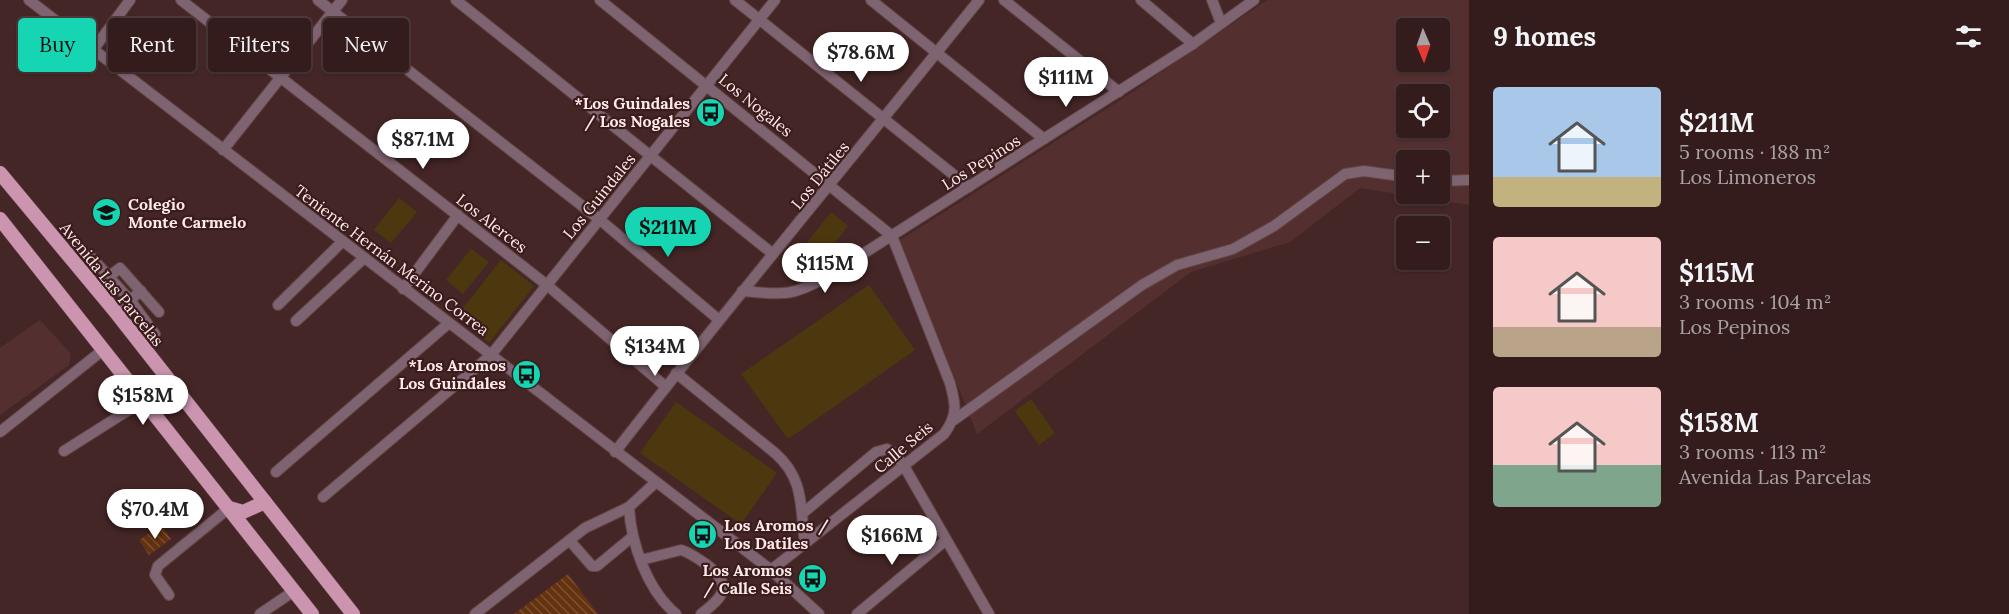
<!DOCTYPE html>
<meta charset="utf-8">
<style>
body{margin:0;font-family:Lora,serif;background:#3c2525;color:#f1f3f6;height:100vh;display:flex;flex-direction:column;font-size:22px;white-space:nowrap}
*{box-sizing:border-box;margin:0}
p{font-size:20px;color:#a9a1a3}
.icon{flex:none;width:33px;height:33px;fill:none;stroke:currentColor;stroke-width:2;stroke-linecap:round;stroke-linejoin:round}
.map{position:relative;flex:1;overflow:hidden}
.drawer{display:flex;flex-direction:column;background:#341c1c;width:540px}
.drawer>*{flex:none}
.hud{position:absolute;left:18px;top:18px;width:570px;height:54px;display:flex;gap:12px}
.needle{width:39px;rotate:178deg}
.fabs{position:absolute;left:1396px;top:18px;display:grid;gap:12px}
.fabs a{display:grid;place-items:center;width:54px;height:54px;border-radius:6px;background:#341c1c;box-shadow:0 2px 4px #0004,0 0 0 2px #4e3a3b;font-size:30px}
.price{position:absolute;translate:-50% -51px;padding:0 14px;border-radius:21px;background:#fff;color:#222;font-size:20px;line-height:39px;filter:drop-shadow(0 2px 3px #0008)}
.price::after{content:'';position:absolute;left:50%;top:36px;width:18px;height:14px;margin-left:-9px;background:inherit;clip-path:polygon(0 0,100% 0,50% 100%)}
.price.active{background:#16d5b3;color:#111}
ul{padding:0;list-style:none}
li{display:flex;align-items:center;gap:18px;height:150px;padding:0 24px}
li span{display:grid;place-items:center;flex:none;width:168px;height:120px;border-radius:6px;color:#555}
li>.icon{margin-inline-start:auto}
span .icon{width:72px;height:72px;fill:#fffc;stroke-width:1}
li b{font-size:26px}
h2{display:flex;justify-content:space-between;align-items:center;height:72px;padding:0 24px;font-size:26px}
.pill{padding:0 21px;border-radius:6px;background:#341c1c;box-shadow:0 2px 4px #0004,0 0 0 2px #4e3a3b;font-size:21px;line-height:54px}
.pill.active{background:#16d5b3;color:#111}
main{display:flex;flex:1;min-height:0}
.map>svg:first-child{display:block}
.built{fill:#542f30;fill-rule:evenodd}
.green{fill:#4c380f}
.building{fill:url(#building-back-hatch)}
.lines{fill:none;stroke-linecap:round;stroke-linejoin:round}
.minor-casing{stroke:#634545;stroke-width:12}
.major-casing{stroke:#634545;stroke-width:15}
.minor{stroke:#7e6370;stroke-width:10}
.major{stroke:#cb94af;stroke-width:14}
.labels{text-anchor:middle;stroke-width:4.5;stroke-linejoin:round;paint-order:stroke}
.poi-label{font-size:16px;font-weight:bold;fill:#ffe9e9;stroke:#3a1c1d;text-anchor:end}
.street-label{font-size:16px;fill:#ffe9e9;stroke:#3a1c1d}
</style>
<main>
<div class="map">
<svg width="1469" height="614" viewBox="0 0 1469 614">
<defs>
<pattern id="building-back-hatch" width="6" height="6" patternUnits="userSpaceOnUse" patternTransform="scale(1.5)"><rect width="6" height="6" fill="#65320f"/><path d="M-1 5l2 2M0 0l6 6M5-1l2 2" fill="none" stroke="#7c5032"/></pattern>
</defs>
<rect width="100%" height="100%" fill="#452626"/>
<g class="built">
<path d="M1267 0H1469V205L1360 188 1290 242 1191 272 977 434 900 240 1122 99ZM1407 28H1440V62H1407ZM1407 94H1440V128H1407ZM1407 160H1440V194H1407Z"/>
<path d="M40 320 71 354 69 365 0 415V348Z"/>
</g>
<g class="green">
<path d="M399 198 417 212 391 243 374 230Z"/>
<path d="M831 212 848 226 823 258 806 244Z"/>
<path d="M471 249 489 262 463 294 446 280Z"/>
<path d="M501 260 534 286 489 343 456 317Z"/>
<path d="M869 285 915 350 788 439 741 374Z"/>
<path d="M1031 399 1055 433 1039 445 1015 411Z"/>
<path d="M676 402 777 473 741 524 640 453Z"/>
</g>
<g class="building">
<path d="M162 525 171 539 149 555 139 540Z"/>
<path d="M568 574 598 614H514Z"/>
</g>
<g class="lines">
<defs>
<g id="minor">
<path d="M29 0 771 570 819 614"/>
<path d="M181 0 547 285 666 387"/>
<path d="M318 0 599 219 718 319"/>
<path d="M456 0 773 254"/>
<path d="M600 0 892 236 950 383C956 405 958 415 944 434L771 570"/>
<path d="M735 0 969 187"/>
<path d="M871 0 1044 139"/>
<path d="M1004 0 1119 92"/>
<path d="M1141 0 1193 44"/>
<path d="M1212 0 1221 23"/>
<path d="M93 50 130 0"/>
<path d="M223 150 342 0"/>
<path d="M1440 181 1469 180"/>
<path d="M92 258 130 300 141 291"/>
<path d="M95 287 120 268 159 312"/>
<path d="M403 289 458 215"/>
<path d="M742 291C782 294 788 298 825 278L1193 44 1254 0"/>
<path d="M278 305 342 242"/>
<path d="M114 310 130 300 155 334"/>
<path d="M296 321 363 259"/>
<path d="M676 373 775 453C805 479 800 508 805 544"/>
<path d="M954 420 1142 285 1177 265 1233 249 1274 226 1345 174 1364 171 1407 177"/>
<path d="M0 432 103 350"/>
<path d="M64 451 143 401"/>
<path d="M615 452C734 299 858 151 979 0"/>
<path d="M276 472 449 323"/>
<path d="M323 497 491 355 775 0"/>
<path d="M629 507C631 543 647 590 676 614"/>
<path d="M803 513 876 452 887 449 894 453 904 466 989 614"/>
<path d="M570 541 592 566H597L632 537"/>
<path d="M641 560 681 550C691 553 698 559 706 564 733 585 725 596 701 614"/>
<path d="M169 595 155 575 158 566 229 508"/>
<path d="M260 614 294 591"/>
<path d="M475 614 585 528 629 507 655 483"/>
<path d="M857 614 946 540"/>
</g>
<g id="major">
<path d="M0 173 114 310 353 614"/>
<path d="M0 219 312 614"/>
<path d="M229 508 243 512 265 502"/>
</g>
</defs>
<use href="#minor" class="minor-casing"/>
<use href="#major" class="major-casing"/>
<use href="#minor" class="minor"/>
<use href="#major" class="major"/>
</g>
<defs>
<symbol id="bus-disc" viewBox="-11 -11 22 22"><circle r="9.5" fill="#16d5b3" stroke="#3a1c1d"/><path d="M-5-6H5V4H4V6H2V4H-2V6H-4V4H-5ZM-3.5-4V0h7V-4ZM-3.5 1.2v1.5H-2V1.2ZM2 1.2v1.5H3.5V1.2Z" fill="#111"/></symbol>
<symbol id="school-disc" viewBox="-11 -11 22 22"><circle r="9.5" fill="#16d5b3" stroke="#3a1c1d"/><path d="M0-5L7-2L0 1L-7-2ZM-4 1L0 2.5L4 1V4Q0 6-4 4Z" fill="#111"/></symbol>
</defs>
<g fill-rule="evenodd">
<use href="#bus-disc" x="694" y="96" width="33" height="33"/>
<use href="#school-disc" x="90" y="196" width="33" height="33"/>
<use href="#bus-disc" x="510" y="358" width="33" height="33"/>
<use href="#bus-disc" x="686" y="518" width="33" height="33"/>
<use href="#bus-disc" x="796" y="562" width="33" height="33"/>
</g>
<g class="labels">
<g class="poi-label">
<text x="690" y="109">*Los Guindales<tspan x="690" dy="18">/ Los Nogales</tspan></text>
<text x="128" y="210" text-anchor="start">Colegio<tspan x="128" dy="18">Monte Carmelo</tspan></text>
<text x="506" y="371">*Los Aromos<tspan x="506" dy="18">Los Guindales</tspan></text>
<text x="724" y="531" text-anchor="start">Los Aromos /<tspan x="724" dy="18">Los Datiles</tspan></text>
<text x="792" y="576">Los Aromos<tspan x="792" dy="18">/ Calle Seis</tspan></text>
</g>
<g class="street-label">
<text transform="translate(756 105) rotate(39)" y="6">Los Nogales</text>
<text transform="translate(981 162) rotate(-32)" y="6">Los Pepinos</text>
<text transform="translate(820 175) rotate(-51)" y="6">Los Dátiles</text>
<text transform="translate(599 196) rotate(-51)" y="6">Los Guindales</text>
<text transform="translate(492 223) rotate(38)" y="6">Los Alerces</text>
<text transform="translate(392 260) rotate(37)" y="6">Teniente Hernán Merino Correa</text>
<text transform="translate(112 284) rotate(51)" y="6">Avenida Las Parcelas</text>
<text transform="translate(903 447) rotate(-40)" y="6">Calle Seis</text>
</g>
</g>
</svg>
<div class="fabs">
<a><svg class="needle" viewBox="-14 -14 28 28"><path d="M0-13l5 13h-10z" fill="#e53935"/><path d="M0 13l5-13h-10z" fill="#a9a1a3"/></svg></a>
<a><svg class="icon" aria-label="locate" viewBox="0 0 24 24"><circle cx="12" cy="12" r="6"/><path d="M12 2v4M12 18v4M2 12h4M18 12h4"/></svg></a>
<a>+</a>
<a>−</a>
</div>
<b class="price" style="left:861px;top:83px">$78.6M</b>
<b class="price" style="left:1066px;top:108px">$111M</b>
<b class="price" style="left:423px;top:170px">$87.1M</b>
<b class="price active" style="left:668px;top:258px">$211M</b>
<b class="price" style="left:825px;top:294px">$115M</b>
<b class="price" style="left:655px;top:377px">$134M</b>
<b class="price" style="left:143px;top:426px">$158M</b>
<b class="price" style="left:155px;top:540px">$70.4M</b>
<b class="price" style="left:892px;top:566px">$166M</b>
<div class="hud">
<a class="pill active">Buy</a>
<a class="pill">Rent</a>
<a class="pill">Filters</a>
<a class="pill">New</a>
</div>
</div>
<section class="drawer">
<h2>9 homes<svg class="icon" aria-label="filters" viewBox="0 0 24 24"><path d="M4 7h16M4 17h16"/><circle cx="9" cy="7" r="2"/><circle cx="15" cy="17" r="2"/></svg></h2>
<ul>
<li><span style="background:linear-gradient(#a9c7e8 75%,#c2b280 0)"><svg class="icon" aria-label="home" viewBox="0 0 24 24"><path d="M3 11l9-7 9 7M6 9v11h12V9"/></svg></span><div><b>$211M</b><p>5 rooms · 188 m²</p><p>Los Limoneros</p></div></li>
<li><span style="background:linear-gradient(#f6c9c9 75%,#b9a48a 0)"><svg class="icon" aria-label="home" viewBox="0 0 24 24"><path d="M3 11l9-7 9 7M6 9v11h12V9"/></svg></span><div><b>$115M</b><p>3 rooms · 104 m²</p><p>Los Pepinos</p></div></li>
<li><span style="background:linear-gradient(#f6c9c9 65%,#7fa58c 0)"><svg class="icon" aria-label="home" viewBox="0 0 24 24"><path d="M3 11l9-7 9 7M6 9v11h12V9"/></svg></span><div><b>$158M</b><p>3 rooms · 113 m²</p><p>Avenida Las Parcelas</p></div></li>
</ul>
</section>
</main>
